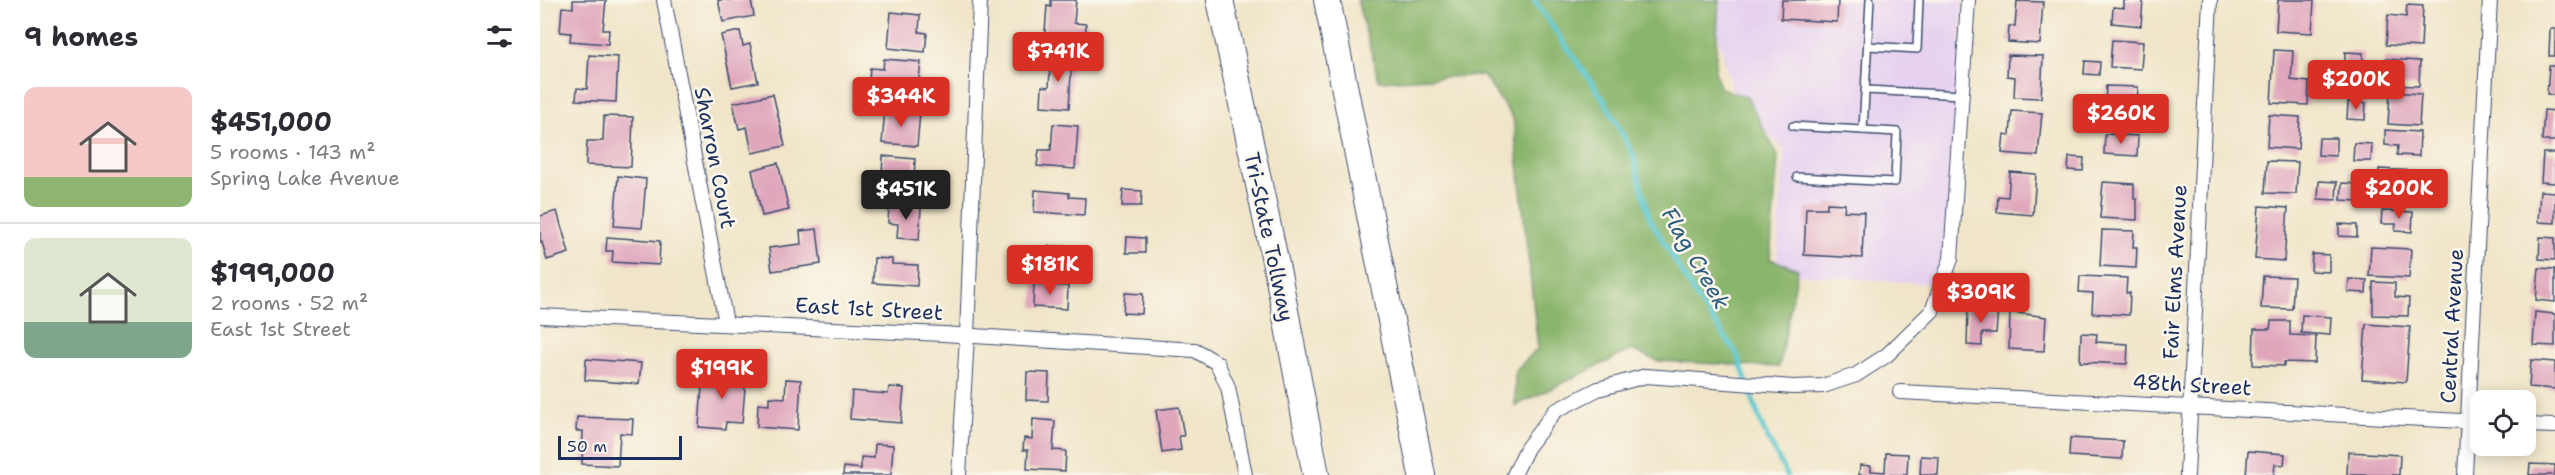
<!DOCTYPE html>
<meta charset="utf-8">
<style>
body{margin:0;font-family:"Shantell Sans",sans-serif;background:#f2f2f3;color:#2b2b33;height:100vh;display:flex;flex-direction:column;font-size:22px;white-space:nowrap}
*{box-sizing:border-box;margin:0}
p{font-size:20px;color:#7c7c81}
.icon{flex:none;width:33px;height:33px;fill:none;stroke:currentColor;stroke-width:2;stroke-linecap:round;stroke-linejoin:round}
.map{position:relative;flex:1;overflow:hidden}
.sheet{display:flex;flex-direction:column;background:#fff;width:540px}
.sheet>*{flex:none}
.buttons{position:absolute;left:1930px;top:390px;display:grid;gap:12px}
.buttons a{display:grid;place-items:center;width:66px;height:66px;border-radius:12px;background:#fff;box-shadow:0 3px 15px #0003;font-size:30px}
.scale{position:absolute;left:18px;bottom:15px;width:124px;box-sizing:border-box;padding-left:6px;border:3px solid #1b2f5e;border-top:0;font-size:16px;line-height:21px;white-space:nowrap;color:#1b2f5e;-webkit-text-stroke:4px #fbf7ec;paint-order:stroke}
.price{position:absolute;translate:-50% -51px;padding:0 14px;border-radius:6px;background:#d93025;color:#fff;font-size:20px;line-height:39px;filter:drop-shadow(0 2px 3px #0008)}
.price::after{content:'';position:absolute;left:50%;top:36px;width:18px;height:14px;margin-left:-9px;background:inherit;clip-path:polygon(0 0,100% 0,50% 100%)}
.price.on{background:#222;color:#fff}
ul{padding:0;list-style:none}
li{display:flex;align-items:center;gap:18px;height:150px;padding:0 24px}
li+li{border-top:2px solid #e1e1e2}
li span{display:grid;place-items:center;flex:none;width:168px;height:120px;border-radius:12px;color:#555}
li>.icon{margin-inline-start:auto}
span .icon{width:72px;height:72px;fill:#fffc;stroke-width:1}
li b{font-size:26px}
h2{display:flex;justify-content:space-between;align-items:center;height:72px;padding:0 24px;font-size:26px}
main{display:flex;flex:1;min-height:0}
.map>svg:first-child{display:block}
.built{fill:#e6d2f0}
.forest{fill:#8ab56c;stroke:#527265;stroke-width:1.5}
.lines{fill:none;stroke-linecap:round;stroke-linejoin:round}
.stream{stroke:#5ac7ce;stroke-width:5}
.building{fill:#dfa6bc}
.lane-casing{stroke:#3b4a6e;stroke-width:10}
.street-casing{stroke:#3b4a6e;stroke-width:16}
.highway-casing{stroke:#3b4a6e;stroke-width:28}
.lane{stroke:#fff;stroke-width:7}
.street{stroke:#fff;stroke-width:14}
.highway{stroke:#fff;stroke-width:26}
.labels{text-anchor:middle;stroke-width:5;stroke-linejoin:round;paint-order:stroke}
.street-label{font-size:21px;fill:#1b2f5e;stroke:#fbf7ec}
.water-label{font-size:22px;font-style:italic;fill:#2e5d80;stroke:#fbf7ec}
</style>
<main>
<section class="sheet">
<h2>9 homes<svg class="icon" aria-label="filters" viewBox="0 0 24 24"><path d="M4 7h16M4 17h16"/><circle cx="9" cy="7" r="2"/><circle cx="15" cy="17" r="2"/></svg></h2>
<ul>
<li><span style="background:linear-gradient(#f6c9c9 75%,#8fb573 0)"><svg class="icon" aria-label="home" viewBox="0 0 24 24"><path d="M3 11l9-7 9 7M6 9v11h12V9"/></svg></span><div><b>$451,000</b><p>5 rooms · 143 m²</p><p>Spring Lake Avenue</p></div></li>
<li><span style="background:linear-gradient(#dfe7d0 70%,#7fa58c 0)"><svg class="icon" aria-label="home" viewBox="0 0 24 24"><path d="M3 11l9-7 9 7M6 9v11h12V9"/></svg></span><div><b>$199,000</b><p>2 rooms · 52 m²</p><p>East 1st Street</p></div></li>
</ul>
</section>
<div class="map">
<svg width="2015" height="475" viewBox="0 0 2015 475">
<rect width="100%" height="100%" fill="#fbf7ec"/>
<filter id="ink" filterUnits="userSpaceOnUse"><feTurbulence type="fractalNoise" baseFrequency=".0167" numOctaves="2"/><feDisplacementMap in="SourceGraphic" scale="12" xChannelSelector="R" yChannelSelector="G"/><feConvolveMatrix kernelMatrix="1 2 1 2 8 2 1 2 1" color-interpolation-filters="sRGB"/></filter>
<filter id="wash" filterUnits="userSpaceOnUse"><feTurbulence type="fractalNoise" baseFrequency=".008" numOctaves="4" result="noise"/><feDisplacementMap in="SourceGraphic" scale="24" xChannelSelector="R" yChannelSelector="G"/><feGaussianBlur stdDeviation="1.35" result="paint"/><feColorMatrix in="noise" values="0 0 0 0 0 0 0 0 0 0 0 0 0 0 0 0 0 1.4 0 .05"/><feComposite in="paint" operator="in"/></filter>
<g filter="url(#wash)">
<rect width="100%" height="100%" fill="#f0e5c8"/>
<path class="built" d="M1169 0H1423L1407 258 1397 284 1236 273 1244 150 1194 98Z"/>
<path class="forest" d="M817 0H1179L1175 71 1180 88 1207 97 1238 156 1230 259 1258 269 1239 367 1118 361 1091 350 975 406V371L998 348 973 118 943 75 839 81Z"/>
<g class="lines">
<path class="stream" d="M994 0 1066 103 1093 155 1110 219 1157 298 1197 354 1223 429 1247 475"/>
</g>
<g id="blocks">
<g class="building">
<path d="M33 0H66L63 30H69L68 44 30 41 31 33 20 32 22 7 33 8Z"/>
<path d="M178 0H211L214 16 183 22Z"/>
<path d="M511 0H536L534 23 546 24 545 47 504 44 507 6 511 7Z"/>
<path d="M1242 0H1298L1297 22 1241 19Z"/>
<path d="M1584 0H1603L1601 26 1572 23 1573 7 1584 8Z"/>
<path d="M1738 0H1774L1772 33 1736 31Z"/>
<path d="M1477 1 1503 2 1500 44 1468 42 1469 26H1475Z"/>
<path d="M1867 5 1883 6 1881 47 1846 45 1848 15 1866 17Z"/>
<path d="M351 12 380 15 379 32 387 33 385 52 348 48Z"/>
<path d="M2010 29H2015V56H2009Z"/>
<path d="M200 31 203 46 210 44 218 82 192 87 181 35Z"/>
<path d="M1572 40 1603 42 1601 69 1570 67Z"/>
<path d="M1734 50 1753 51 1751 80 1769 82 1768 105 1731 103Z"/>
<path d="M1805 52 1823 53 1822 70 1805 69Z"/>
<path d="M49 55 78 57 76 102 36 100 37 88 47 89Z"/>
<path d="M511 55 532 56 529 108 501 106 502 86 509 87Z"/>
<path d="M1468 55 1503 56 1501 98 1474 97 1475 77 1467 76Z"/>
<path d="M344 59 381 62 378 88H369L368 98 328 94 330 68 343 69Z"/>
<path d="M1845 59 1880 61 1879 86 1844 85Z"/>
<path d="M1545 61 1560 62 1559 75 1544 74Z"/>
<path d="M2009 66H2015V95L2007 94Z"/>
<path d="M1566 86 1598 87 1597 103H1601L1600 123 1564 122Z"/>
<path d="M1850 92 1881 94 1879 126 1848 124Z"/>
<path d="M233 94 245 146 212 153 207 127 199 129 193 103Z"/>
<path d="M1808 102 1826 103 1825 120 1807 119Z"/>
<path d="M345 110 380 113 377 146 342 143Z"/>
<path d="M2004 110 2015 111V141H2002Z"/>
<path d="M1472 111 1502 113 1498 156 1462 153 1464 134 1470 135Z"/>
<path d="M1729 115 1760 117 1758 149 1727 147Z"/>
<path d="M64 116 93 117 91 167 46 165 47 141H63Z"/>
<path d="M513 124 538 126 535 169 497 166 499 150H511Z"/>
<path d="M1845 130 1880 132 1879 156 1857 155 1858 146 1845 145Z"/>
<path d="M1565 134 1598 136 1597 156 1564 154Z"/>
<path d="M1779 138H1796V156L1778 155Z"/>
<path d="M1814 143 1832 144 1831 161H1813Z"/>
<path d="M2003 153H2015V183L2001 182Z"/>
<path d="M343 156 375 159 374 178 367 177 366 193 341 191Z"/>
<path d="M1529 157 1544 158 1543 171 1528 170Z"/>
<path d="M1727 161 1758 162 1756 194 1725 193Z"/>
<path d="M238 163 249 210 222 216 212 170Z"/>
<path d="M1839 169 1877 171 1876 198 1838 196Z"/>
<path d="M1470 172 1496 174 1493 215 1457 212 1458 196 1468 197Z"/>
<path d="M78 176 106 179 102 228 74 226Z"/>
<path d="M1779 181 1797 182 1796 200 1778 199Z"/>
<path d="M1563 182 1594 184V199H1597V220L1560 218Z"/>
<path d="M1802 183 1819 184 1818 201 1801 200Z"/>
<path d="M495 190 529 193V197L545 198 544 215 494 212Z"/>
<path d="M583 190 602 191 601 206H582Z"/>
<path d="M2000 191 2015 192V223L1998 222Z"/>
<path d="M1287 203 1305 204 1304 211 1324 212 1322 258 1264 255 1266 208H1287Z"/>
<path d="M349 205 381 208 379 240 357 238 358 224 348 223Z"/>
<path d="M1719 206 1748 208 1744 261 1715 259Z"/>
<path d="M17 211 29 253 7 260 2 242 0 243V216Z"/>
<path d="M1842 211 1873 212 1872 232 1855 231 1856 224H1841Z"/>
<path d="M1799 224 1817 225V237L1799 236Z"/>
<path d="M277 229 281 264 232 271 229 248 261 244 260 231Z"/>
<path d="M1562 230 1594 231 1593 247H1597L1596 268 1560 266Z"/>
<path d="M67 237 120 241 119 265 72 262 73 251H66Z"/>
<path d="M587 237 605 238V253H586Z"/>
<path d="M2000 237 2015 238V260L1999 259Z"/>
<path d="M508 246 536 247 535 267 492 264V251L507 252Z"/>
<path d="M1831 247 1871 249 1869 278 1829 276Z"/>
<path d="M1772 254 1789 255V272L1771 271Z"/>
<path d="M334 258 352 259V264L378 265 377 286 333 283Z"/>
<path d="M1999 268 2015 269V302L1996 300Z"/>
<path d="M1540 276 1587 278 1586 293H1590L1589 315 1552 313 1553 293 1539 292Z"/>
<path d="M1723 276 1754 277 1752 309 1721 308Z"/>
<path d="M1809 279 1827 280 1826 293 1808 292Z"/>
<path d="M1833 282 1855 283V297L1869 298 1868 316 1833 315Z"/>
<path d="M494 284 528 286 527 309 493 307Z"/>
<path d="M585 293 603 294 602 314 583 313Z"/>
<path d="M1428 308 1458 309 1456 333H1442V346L1427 345Z"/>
<path d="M1470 312 1506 317 1504 351 1469 349Z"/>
<path d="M1995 312 2015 314V346L1993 345Z"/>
<path d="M1762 315 1791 317 1790 335 1761 333Z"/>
<path d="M1731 321H1750V335L1776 336 1775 363 1744 362V366L1713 365 1714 329H1730Z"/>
<path d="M1826 324 1870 327 1866 382 1822 379Z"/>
<path d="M1541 333 1557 334 1556 342 1588 344 1587 364 1540 362Z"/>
<path d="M46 359 101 363 99 384 45 380Z"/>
<path d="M1991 360 2015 362V389L1989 387Z"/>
<path d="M487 372 509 373 508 401 486 400Z"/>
<path d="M163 373 206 377 202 423 186 422 185 429 159 427Z"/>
<path d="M246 379 261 380 258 430 217 427 218 404 229 405V397L245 398Z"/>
<path d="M349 387 364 388 361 423 310 419 312 391 348 394Z"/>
<path d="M639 407 644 436H639L641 450 622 453 616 410Z"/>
<path d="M37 417 93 419 92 434 80 433 78 466 42 464 43 431H36Z"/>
<path d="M493 419 515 421 513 450 526 451 525 471 487 469 488 450H483L484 438 492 439Z"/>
<path d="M1530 438 1583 441 1582 459 1529 456Z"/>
<path d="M335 444 353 445 351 475H303L304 467 321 469V457L334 458Z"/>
<path d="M1708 451 1745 454 1744 465 1735 464 1734 475H1706Z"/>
<path d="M1808 452 1860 455 1859 475H1807Z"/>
<path d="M1346 453 1368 454 1367 475H1319L1320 465 1331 466V471L1345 472Z"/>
<path d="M1381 456 1399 457 1398 475H1380Z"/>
<path d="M1990 464 2015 465V475H1989Z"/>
</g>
</g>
</g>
<g filter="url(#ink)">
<use href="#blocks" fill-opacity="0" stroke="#3b4a6e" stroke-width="1.5"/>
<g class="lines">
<defs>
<g id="lane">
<path d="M1328 46 1377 49 1379 0"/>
<path d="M1326 90 1422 95"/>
<path d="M1253 126 1357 132 1355 182 1257 177"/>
<path d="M1323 130 1330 0"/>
</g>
<g id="street">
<path d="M124 0 186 323"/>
<path d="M0 316 403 334 655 350 677 363 688 387 705 475"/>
<path d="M1360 392 1941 422"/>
<path d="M1986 425 2015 426"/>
<path d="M419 475 427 336 440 0"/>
<path d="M974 475 987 448 1015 411 1058 389 1106 376 1253 387 1283 386 1316 375 1347 355 1392 311 1411 259 1428 0"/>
<path d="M1647 475 1670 0"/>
<path d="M1925 475 1950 0"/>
</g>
<g id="highway">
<path d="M680 0 739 279 776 475"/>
<path d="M787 0 882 475"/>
</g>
</defs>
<use href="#lane" class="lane-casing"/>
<use href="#street" class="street-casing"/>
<use href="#highway" class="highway-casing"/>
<use href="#lane" class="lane"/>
<use href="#street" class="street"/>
<use href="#highway" class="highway"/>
</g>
</g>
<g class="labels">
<g class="street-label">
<text transform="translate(175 158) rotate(79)" y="7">Sharron Court</text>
<text transform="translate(729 237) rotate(78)" y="7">Tri-State Tollway</text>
<text transform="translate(1635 272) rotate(-87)" y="7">Fair Elms Avenue</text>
<text transform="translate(329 309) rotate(3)" y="7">East 1st Street</text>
<text transform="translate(1912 326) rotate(-87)" y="7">Central Avenue</text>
<text transform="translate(1652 385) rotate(3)" y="7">48th Street</text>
</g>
<g class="water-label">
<text transform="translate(1156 258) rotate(60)" y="8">Flag Creek</text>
</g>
</g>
</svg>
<div class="buttons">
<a><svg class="icon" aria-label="locate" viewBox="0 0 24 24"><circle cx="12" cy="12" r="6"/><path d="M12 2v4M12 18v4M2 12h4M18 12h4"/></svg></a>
</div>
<div class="scale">50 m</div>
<b class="price" style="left:518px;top:83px">$741K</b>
<b class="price" style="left:1816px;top:111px">$200K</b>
<b class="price" style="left:361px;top:128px">$344K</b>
<b class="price" style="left:1581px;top:145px">$260K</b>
<b class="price" style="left:1859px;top:220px">$200K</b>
<b class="price on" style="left:366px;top:221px">$451K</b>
<b class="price" style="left:510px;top:296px">$181K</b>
<b class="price" style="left:1441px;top:324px">$309K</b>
<b class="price" style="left:182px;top:400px">$199K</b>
</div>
</main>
